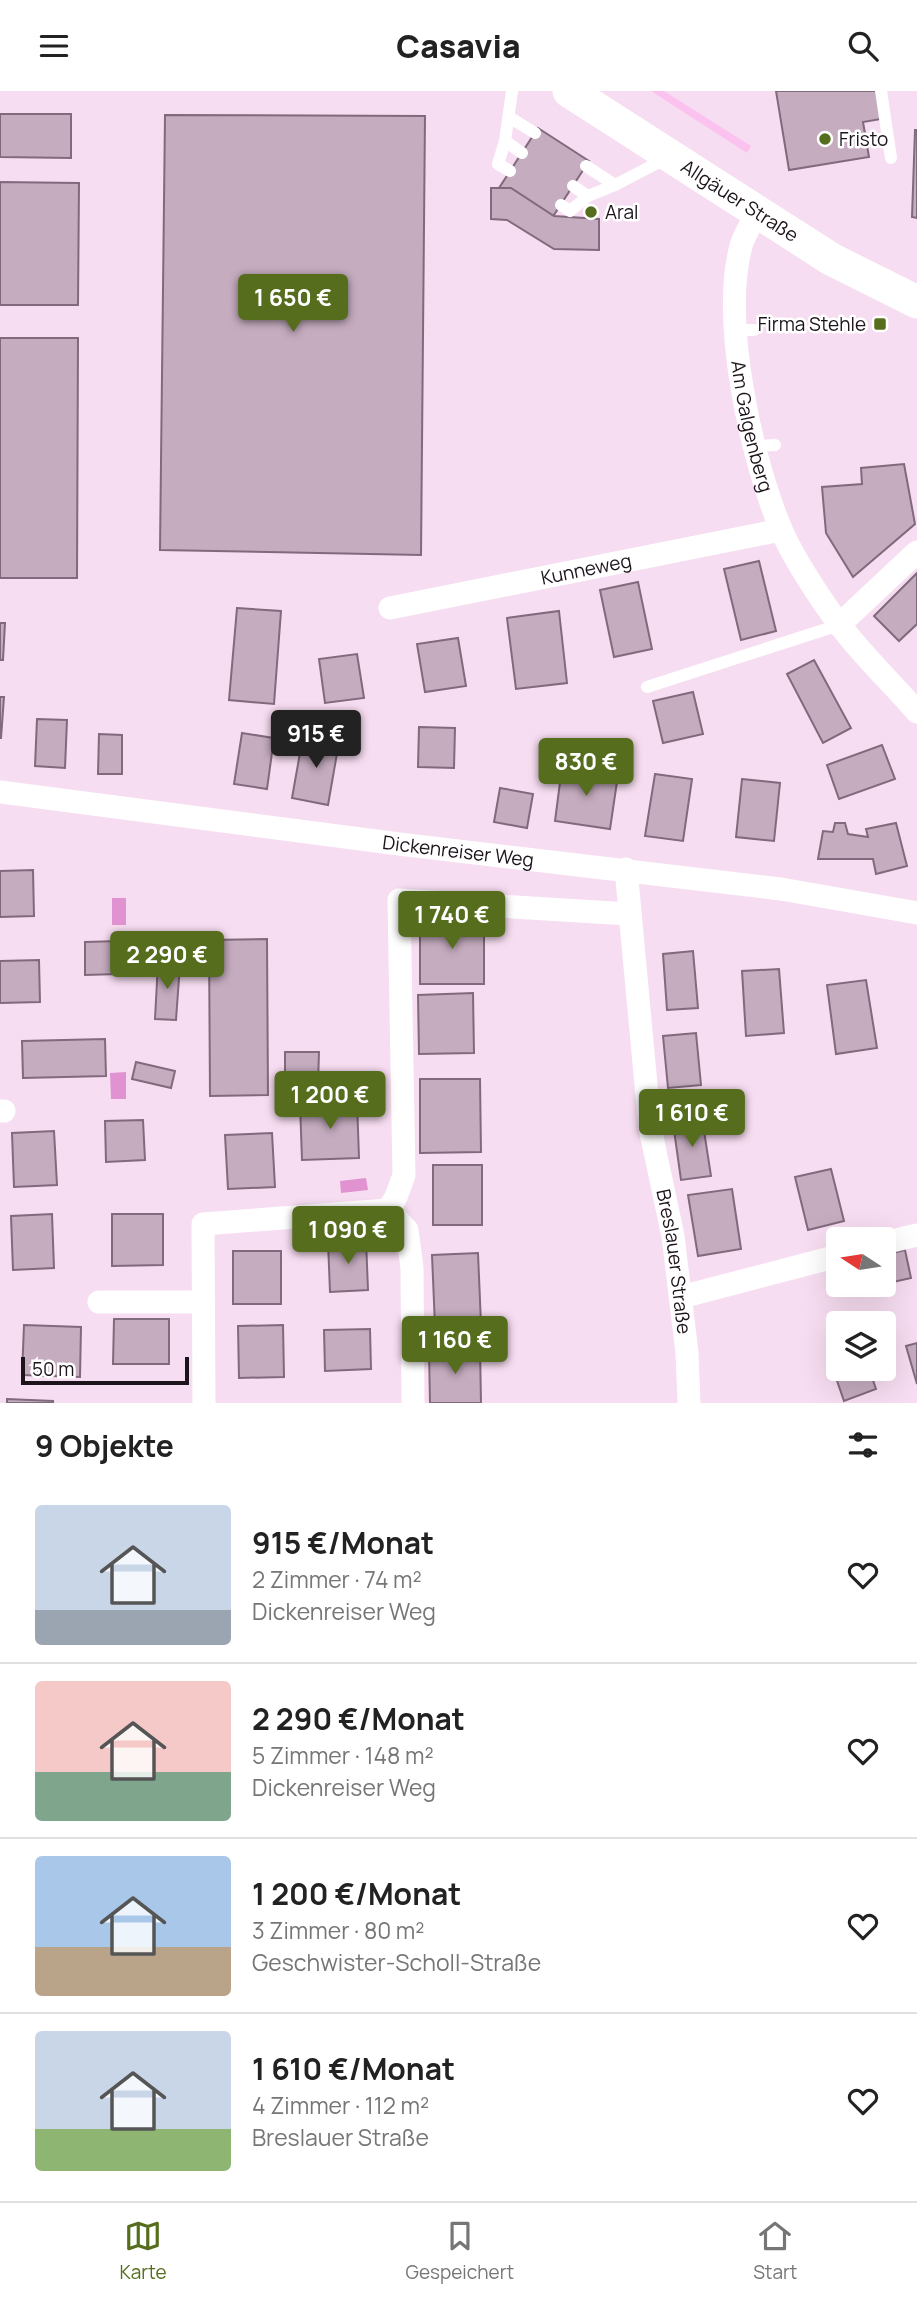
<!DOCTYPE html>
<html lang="de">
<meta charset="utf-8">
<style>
body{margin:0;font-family:Manrope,sans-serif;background:#f2f2f2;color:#222;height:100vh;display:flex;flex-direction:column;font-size:26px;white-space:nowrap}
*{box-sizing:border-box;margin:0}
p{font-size:23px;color:#767676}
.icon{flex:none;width:38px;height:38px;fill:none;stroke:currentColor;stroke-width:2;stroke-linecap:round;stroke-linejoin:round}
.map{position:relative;height:1312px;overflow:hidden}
.details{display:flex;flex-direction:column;background:#fff;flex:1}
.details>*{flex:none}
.needle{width:46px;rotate:282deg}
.tools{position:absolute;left:826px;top:1136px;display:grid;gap:14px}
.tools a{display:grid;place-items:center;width:70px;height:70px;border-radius:7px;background:#fff;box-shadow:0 7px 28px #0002;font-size:35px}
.scale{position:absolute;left:21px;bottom:18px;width:168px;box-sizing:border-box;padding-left:7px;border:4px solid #1d141b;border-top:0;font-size:19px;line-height:24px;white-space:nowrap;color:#1d141b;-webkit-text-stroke:5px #fff;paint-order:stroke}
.price{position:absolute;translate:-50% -60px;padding:0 16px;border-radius:7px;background:#566d1d;color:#fff;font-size:23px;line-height:46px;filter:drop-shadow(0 2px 4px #0008)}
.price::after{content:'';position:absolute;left:50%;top:42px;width:21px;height:16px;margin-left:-10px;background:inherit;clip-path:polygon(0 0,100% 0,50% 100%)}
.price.selected{background:#222;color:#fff}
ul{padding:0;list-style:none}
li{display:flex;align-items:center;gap:21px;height:175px;padding:0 35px}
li+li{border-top:2px solid #e0e0e0}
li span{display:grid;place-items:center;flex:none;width:196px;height:140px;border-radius:7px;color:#555}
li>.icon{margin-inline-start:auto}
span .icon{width:84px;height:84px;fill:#fffc;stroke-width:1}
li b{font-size:30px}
h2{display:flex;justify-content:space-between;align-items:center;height:84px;padding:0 35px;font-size:30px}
header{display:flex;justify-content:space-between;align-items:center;height:91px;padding:0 35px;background:#fff;font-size:32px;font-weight:800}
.dock{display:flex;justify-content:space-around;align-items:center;height:98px;border-top:2px solid #e0e0e0;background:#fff;font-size:19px;color:#767676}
.dock a{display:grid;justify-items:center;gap:4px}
.dock .selected{color:#566d1d}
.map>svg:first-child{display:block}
.green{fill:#fcc2ef}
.water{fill:#e192d1}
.building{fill:#c5acbf;stroke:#816a7c;stroke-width:2}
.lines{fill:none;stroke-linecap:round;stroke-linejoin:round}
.lane{stroke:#fff;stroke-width:12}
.street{stroke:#fff;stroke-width:23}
.secondary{stroke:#fff;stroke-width:33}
.poi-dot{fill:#566d1d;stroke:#fff;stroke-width:2.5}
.labels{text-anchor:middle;stroke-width:5;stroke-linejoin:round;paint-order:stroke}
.poi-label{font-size:19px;fill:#1d141b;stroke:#fff;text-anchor:start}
.street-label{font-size:19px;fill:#1d141b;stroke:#fff}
</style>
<header><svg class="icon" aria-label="menu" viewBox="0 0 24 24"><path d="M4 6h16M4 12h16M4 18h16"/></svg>Casavia<svg class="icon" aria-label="search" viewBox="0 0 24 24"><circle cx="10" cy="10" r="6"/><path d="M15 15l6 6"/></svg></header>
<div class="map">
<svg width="917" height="1312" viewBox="0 0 917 1312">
<rect width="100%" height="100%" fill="#f7ddf1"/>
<path class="green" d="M651 0H664L751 55 747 62Z"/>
<g class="water">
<rect x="112" y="807" width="14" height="27"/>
<path d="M126 981V1008H111L110 982Z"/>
<path d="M366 1087 368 1099 341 1102 340 1090Z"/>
</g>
<g class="building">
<path d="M776 0H876L881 28 863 31 869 66 789 79Z"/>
<path d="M0 23H71V67L0 66Z"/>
<path d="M165 24 425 25 421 464 160 459Z"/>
<path d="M538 37 589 70 550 130 499 97Z"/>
<path d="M915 39H917V127L912 126Z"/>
<path d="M0 91 79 92 78 214H0Z"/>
<path d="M491 97H511L554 125 599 128V159L554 158 507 129 491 128Z"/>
<path d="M0 247H78L77 487H0Z"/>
<path d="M904 373 915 433 853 486 826 442 822 396 862 393 861 377Z"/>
<path d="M759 470 776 540 741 549 724 478Z"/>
<path d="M917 482V533L899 550 874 525Z"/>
<path d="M638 491 652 558 614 566 600 499Z"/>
<path d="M237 517 281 520 274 613 229 609Z"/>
<path d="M559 520 567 592 516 598 507 527Z"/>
<path d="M0 532H5L3 569H0Z"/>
<path d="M458 547 466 595 425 601 417 553Z"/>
<path d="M357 563 364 607 325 612 319 568Z"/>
<path d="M814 569 851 637 823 652 787 583Z"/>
<path d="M693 601 703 643 663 652 653 610Z"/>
<path d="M0 606H4L1 647H0Z"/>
<path d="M37 628 67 629 65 677 35 675Z"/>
<path d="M419 636 455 637 454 677 418 676Z"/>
<path d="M242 642 274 647 267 698 234 693Z"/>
<path d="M99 643 122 644V683H98Z"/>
<path d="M303 645 339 651 328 714 292 707Z"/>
<path d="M882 654 895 688 839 708 827 674Z"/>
<path d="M562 676 618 684 610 738 555 730Z"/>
<path d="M655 683 692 688 683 750 645 745Z"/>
<path d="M742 688 780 692 774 750 736 746Z"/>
<path d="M500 697 533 703 527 737 494 731Z"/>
<path d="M835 732H845L848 743 868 746 866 738 896 732 907 775 876 783 873 768H818L823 740 833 741Z"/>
<path d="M33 779 34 825 0 826V780Z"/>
<rect x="420" y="826" width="64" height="67"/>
<path d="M267 848 268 1004 210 1005 209 849Z"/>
<path d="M119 850V883L85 884V851Z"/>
<path d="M693 860 698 917 667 919 663 863Z"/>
<path d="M39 869 40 911 0 912V870Z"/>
<path d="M158 872 180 873 176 929 155 928Z"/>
<path d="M779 878 784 942 746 945 742 880Z"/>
<path d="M866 889 877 957 836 963 827 894Z"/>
<path d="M473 902 474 962 419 963 418 904Z"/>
<path d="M696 942 701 994 668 997 663 945Z"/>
<path d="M105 948 106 985 23 987 22 950Z"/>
<path d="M285 961H319L318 992H285Z"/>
<path d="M136 971 175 980 171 997 132 988Z"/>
<path d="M420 988H480L481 1061 420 1062Z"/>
<path d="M357 1010 359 1067 302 1069 300 1013Z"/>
<path d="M702 1027 711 1085 681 1089 673 1032Z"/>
<path d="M143 1029 145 1069 106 1071 105 1030Z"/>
<path d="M54 1040 57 1094 14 1096 12 1042Z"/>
<path d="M272 1042 275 1096 228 1098 225 1044Z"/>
<rect x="433" y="1074" width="49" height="60"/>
<path d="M831 1078 844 1130 808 1139 795 1086Z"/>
<path d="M732 1098 741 1158 698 1165 688 1104Z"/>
<path d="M52 1123 54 1177 13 1179 11 1125Z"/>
<path d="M112 1123H163V1174L112 1175Z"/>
<path d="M366 1149 368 1199 330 1201 328 1151Z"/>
<path d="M905 1159 911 1187 884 1193V1164Z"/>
<rect x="233" y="1160" width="48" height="53"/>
<path d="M478 1162 481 1233 435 1235 432 1164Z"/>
<path d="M114 1228H169V1273H113Z"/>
<path d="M24 1234 81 1236 80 1286 22 1284Z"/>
<path d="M283 1234 284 1286 239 1287 238 1235Z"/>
<path d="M370 1238 371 1278 325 1280 324 1239Z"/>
<path d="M917 1252V1293L906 1255Z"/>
<path d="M480 1257 481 1312H430L429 1259Z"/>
<path d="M845 1278H869L876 1298 844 1310 834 1281Z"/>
<path d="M7 1308 53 1310V1312H7Z"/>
</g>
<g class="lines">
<g class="lane">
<path d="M881 0 891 67"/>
<path d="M509 26 535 42"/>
<path d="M505 50 522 62"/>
<path d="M586 75 615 94 667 67"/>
<path d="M510 80 498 73 505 50 512 0"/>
<path d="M573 95 588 105 615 94"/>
<path d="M561 114 570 120 588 105"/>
<path d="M735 239H754"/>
<path d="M755 355 775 354"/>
<path d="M647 596 839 534"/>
</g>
<g class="street">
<path id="s1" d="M757 122C752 132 744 144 741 155 721 230 751 367 781 438 792 465 821 509 839 533 862 564 892 592 917 621"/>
<path id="s2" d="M390 517 781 439"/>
<path d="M839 534 917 461"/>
<path id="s3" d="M0 701 399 753 781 798 917 822"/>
<path id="s4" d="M626 778 650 1037 673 1145 687 1262 689 1312"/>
<path d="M0 1020H4"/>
<path d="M388 1119 407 1139 412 1177 413 1312"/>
<path d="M884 1152 917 1144"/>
<path d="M681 1206 838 1165"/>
<path d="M99 1211H203"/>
<path d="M204 1312 203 1133 388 1119 396 1106 404 1084 399 809 629 823"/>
</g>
<path class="secondary" id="s5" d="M569 0 831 168 917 211"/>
</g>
<g class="poi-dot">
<circle cx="825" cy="48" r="7"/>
<circle cx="591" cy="121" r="7"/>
<rect x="873" y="226" width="14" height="14" rx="3.5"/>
</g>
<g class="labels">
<g class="poi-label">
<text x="839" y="55">Fristo</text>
<text x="605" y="128">Aral</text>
<text x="866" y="240" text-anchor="end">Firma Stehle</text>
</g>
<g class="street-label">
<text dy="7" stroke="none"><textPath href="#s5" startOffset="203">Allgäuer Straße</textPath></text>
<text dy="7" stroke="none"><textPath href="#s1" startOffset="219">Am Galgenberg</textPath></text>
<text dy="7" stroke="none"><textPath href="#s2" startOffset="200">Kunneweg</textPath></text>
<text dy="7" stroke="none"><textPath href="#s3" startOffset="462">Dickenreiser Weg</textPath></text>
<text dy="7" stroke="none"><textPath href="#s4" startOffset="396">Breslauer Straße</textPath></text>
</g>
</g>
</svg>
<div class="tools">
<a><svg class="needle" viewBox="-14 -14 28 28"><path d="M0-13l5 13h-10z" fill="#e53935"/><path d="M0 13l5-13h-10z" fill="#767676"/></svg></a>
<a><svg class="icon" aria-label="layers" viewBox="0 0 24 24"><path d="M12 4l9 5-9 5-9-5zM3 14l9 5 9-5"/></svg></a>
</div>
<div class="scale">50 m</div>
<b class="price" style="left:293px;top:243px">1 650 €</b>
<b class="price selected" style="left:316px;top:679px">915 €</b>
<b class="price" style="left:586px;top:707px">830 €</b>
<b class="price" style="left:452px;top:860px">1 740 €</b>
<b class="price" style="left:167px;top:900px">2 290 €</b>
<b class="price" style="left:330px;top:1040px">1 200 €</b>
<b class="price" style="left:692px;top:1058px">1 610 €</b>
<b class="price" style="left:348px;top:1175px">1 090 €</b>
<b class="price" style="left:455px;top:1285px">1 160 €</b>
</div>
<section class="details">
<h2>9 Objekte<svg class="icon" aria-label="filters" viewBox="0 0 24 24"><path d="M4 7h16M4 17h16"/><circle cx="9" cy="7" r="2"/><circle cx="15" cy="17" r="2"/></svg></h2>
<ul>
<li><span style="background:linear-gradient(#c9d6e8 75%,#9aa5b1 0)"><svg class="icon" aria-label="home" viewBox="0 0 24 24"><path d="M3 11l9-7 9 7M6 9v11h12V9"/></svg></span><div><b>915 €/Monat</b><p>2 Zimmer · 74 m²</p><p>Dickenreiser Weg</p></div><svg class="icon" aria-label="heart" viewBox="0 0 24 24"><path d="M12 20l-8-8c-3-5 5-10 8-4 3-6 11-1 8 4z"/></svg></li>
<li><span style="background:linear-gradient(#f6c9c9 65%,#7fa58c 0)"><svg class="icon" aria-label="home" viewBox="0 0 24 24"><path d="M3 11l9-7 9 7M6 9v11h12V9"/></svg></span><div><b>2 290 €/Monat</b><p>5 Zimmer · 148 m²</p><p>Dickenreiser Weg</p></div><svg class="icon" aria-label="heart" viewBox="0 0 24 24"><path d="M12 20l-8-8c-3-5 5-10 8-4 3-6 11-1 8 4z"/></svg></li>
<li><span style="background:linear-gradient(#a9c7e8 65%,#b9a48a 0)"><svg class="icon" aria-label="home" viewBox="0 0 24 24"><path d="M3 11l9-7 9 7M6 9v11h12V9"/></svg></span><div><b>1 200 €/Monat</b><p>3 Zimmer · 80 m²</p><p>Geschwister-Scholl-Straße</p></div><svg class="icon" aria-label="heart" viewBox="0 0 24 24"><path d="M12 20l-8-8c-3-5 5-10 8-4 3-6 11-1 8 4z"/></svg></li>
<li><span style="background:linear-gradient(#c9d6e8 70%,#8fb573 0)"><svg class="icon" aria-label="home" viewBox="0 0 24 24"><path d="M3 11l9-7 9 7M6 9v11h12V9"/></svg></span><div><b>1 610 €/Monat</b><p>4 Zimmer · 112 m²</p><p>Breslauer Straße</p></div><svg class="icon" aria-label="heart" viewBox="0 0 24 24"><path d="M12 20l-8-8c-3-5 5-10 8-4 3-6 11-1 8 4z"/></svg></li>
</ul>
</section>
<nav class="dock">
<a class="selected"><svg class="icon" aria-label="map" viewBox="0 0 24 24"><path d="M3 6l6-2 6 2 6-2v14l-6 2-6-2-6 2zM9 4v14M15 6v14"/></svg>Karte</a>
<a><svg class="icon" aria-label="saved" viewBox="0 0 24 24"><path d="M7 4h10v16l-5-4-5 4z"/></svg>Gespeichert</a>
<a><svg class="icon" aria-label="home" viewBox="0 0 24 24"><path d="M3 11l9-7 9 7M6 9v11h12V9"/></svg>Start</a>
</nav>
